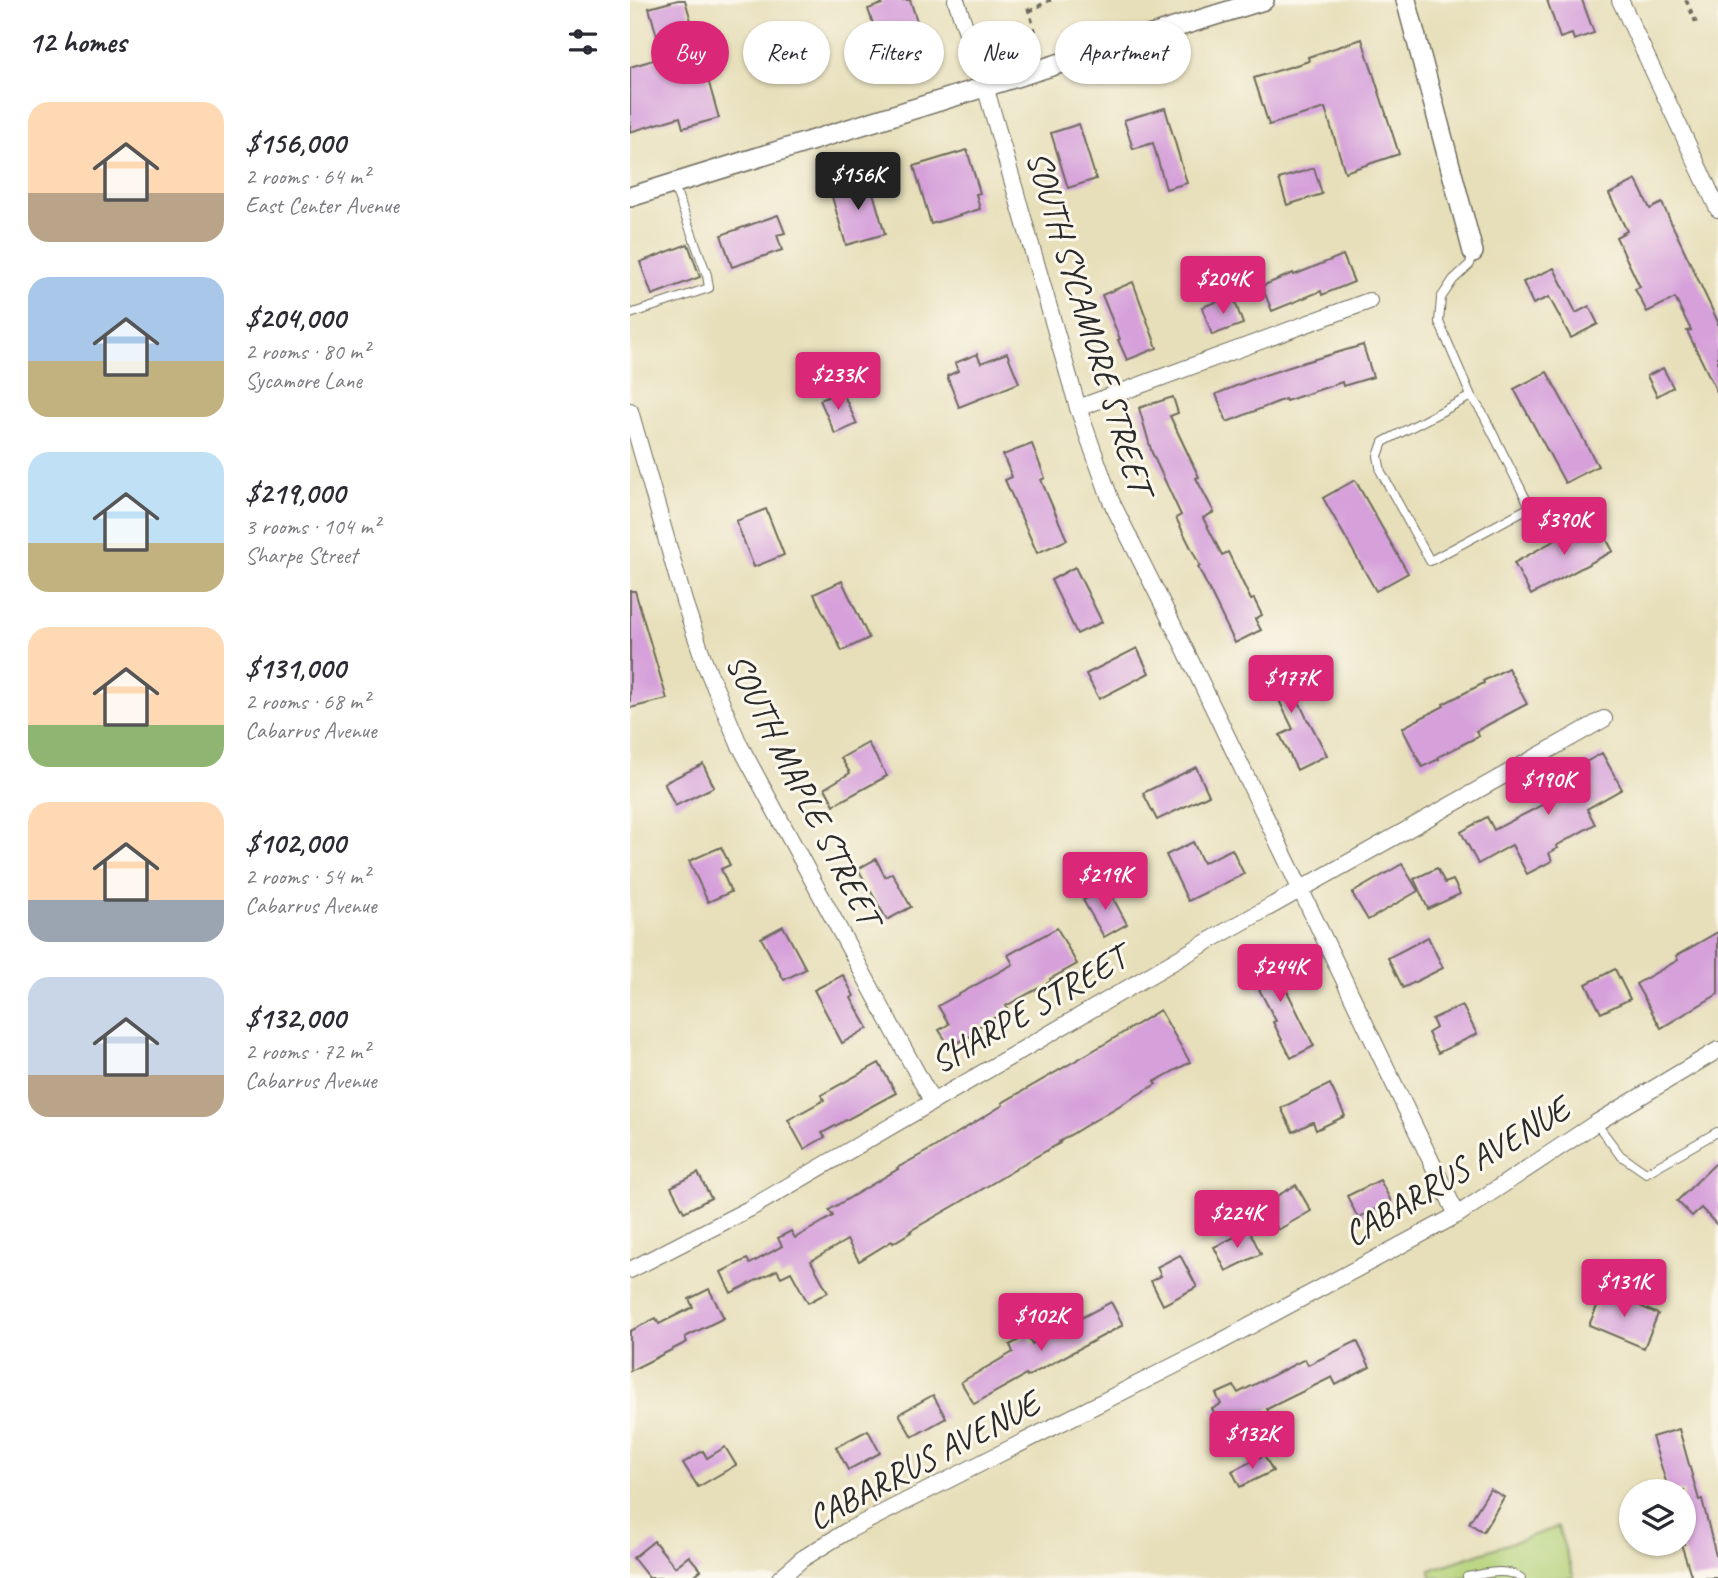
<!DOCTYPE html>
<meta charset="utf-8">
<style>
body{margin:0;font-family:Caveat,sans-serif;background:#f2f2f3;color:#2b2b33;height:100vh;display:flex;flex-direction:column;font-size:26px;white-space:nowrap}
*{box-sizing:border-box;margin:0}
p{font-size:23px;color:#7c7c81}
.icon{flex:none;width:38px;height:38px;fill:none;stroke:currentColor;stroke-width:2;stroke-linecap:round;stroke-linejoin:round}
.map{position:relative;flex:1;overflow:hidden}
.panel{display:flex;flex-direction:column;background:#fff;width:630px}
.panel>*{flex:none}
.top-card{position:absolute;left:21px;top:21px;width:665px;height:63px;display:flex;gap:14px}
.controls{position:absolute;left:989px;top:1479px;display:grid;gap:14px}
.controls a{display:grid;place-items:center;width:77px;height:77px;border-radius:50%;background:#fff;box-shadow:0 2px 5px #0004;font-size:35px}
.price{position:absolute;translate:-50% -60px;padding:0 16px;border-radius:7px;background:#db2777;color:#fff;font-size:23px;line-height:46px;filter:drop-shadow(0 2px 4px #0008)}
.price::after{content:'';position:absolute;left:50%;top:42px;width:21px;height:16px;margin-left:-10px;background:inherit;clip-path:polygon(0 0,100% 0,50% 100%)}
.price.on{background:#222;color:#fff}
ul{padding:0;list-style:none}
li{display:flex;align-items:center;gap:21px;height:175px;padding:0 28px}
li span{display:grid;place-items:center;flex:none;width:196px;height:140px;border-radius:21px;color:#555}
li>.icon{margin-inline-start:auto}
span .icon{width:84px;height:84px;fill:#fffc;stroke-width:1}
li b{font-size:30px}
h2{display:flex;justify-content:space-between;align-items:center;height:84px;padding:0 28px;font-size:30px}
.pill{padding:0 24px;border-radius:32px;background:#fff;box-shadow:0 2px 5px #0004;font-size:24px;line-height:63px}
.pill.on{background:#db2777;color:#fff}
main{display:flex;flex:1;min-height:0}
.map>svg:first-child{display:block}
.green{fill:#b4d279;stroke:#707e52;stroke-width:2}
.building{fill:#d6a0da}
.lines{fill:none;stroke-linecap:round;stroke-linejoin:round}
.service-casing{stroke:#6d6a5d;stroke-width:10}
.minor-casing{stroke:#6d6a5d;stroke-width:18}
.tertiary-casing{stroke:#6d6a5d;stroke-width:22}
.path{stroke:#6d6a5d;stroke-width:3.5;stroke-dasharray:5 5;stroke-linecap:butt}
.service{stroke:#fff;stroke-width:8}
.minor{stroke:#fff;stroke-width:16}
.tertiary{stroke:#fff;stroke-width:19}
.labels{text-anchor:middle;stroke-width:6;stroke-linejoin:round;paint-order:stroke}
.street-label{font-size:35px;fill:#2b2b2b;stroke:#fbf7ec}
</style>
<main>
<section class="panel">
<h2>12 homes<svg class="icon" aria-label="filters" viewBox="0 0 24 24"><path d="M4 7h16M4 17h16"/><circle cx="9" cy="7" r="2"/><circle cx="15" cy="17" r="2"/></svg></h2>
<ul>
<li><span style="background:linear-gradient(#ffd9b3 65%,#b9a48a 0)"><svg class="icon" aria-label="home" viewBox="0 0 24 24"><path d="M3 11l9-7 9 7M6 9v11h12V9"/></svg></span><div><b>$156,000</b><p>2 rooms · 64 m²</p><p>East Center Avenue</p></div></li>
<li><span style="background:linear-gradient(#a9c7e8 60%,#c2b280 0)"><svg class="icon" aria-label="home" viewBox="0 0 24 24"><path d="M3 11l9-7 9 7M6 9v11h12V9"/></svg></span><div><b>$204,000</b><p>2 rooms · 80 m²</p><p>Sycamore Lane</p></div></li>
<li><span style="background:linear-gradient(#bfe0f5 65%,#c2b280 0)"><svg class="icon" aria-label="home" viewBox="0 0 24 24"><path d="M3 11l9-7 9 7M6 9v11h12V9"/></svg></span><div><b>$219,000</b><p>3 rooms · 104 m²</p><p>Sharpe Street</p></div></li>
<li><span style="background:linear-gradient(#ffd9b3 70%,#8fb573 0)"><svg class="icon" aria-label="home" viewBox="0 0 24 24"><path d="M3 11l9-7 9 7M6 9v11h12V9"/></svg></span><div><b>$131,000</b><p>2 rooms · 68 m²</p><p>Cabarrus Avenue</p></div></li>
<li><span style="background:linear-gradient(#ffd9b3 70%,#9aa5b1 0)"><svg class="icon" aria-label="home" viewBox="0 0 24 24"><path d="M3 11l9-7 9 7M6 9v11h12V9"/></svg></span><div><b>$102,000</b><p>2 rooms · 54 m²</p><p>Cabarrus Avenue</p></div></li>
<li><span style="background:linear-gradient(#c9d6e8 70%,#b9a48a 0)"><svg class="icon" aria-label="home" viewBox="0 0 24 24"><path d="M3 11l9-7 9 7M6 9v11h12V9"/></svg></span><div><b>$132,000</b><p>2 rooms · 72 m²</p><p>Cabarrus Avenue</p></div></li>
</ul>
</section>
<div class="map">
<svg width="1088" height="1578" viewBox="0 0 1088 1578">
<rect width="100%" height="100%" fill="#fbf7ec"/>
<filter id="ink" filterUnits="userSpaceOnUse"><feTurbulence type="fractalNoise" baseFrequency=".0143" numOctaves="2"/><feDisplacementMap in="SourceGraphic" scale="14" xChannelSelector="R" yChannelSelector="G"/><feConvolveMatrix kernelMatrix="1 2 1 2 8 2 1 2 1" color-interpolation-filters="sRGB"/></filter>
<filter id="wash" filterUnits="userSpaceOnUse"><feTurbulence type="fractalNoise" baseFrequency=".00686" numOctaves="4" result="noise"/><feDisplacementMap in="SourceGraphic" scale="28" xChannelSelector="R" yChannelSelector="G"/><feGaussianBlur stdDeviation="1.57" result="paint"/><feColorMatrix in="noise" values="0 0 0 0 0 0 0 0 0 0 0 0 0 0 0 0 0 1.4 0 .05"/><feComposite in="paint" operator="in"/></filter>
<g filter="url(#wash)">
<rect width="100%" height="100%" fill="#e7dfba"/>
<path class="green" d="M928 1527 944 1578H801L800 1570Z"/>
<g id="blocks">
<g class="building">
<path d="M48 0H55L89 118 53 128 50 117 0 132V67L33 57 19 8Z"/>
<path d="M250 0H280L296 48 256 62 238 9 252 4Z"/>
<path d="M917 0H952L964 33 944 40 942 34 930 38Z"/>
<path d="M732 39 769 154 715 172 695 108 639 125 624 78 679 61 678 57Z"/>
<path d="M535 108 557 183 536 189 523 143 503 149 494 120Z"/>
<path d="M449 124 466 179 438 188 421 133Z"/>
<path d="M337 150 350 193 346 194 350 209 301 224 284 166Z"/>
<path d="M684 168 692 194 657 205 649 179Z"/>
<path d="M239 179 255 234 216 245 200 190Z"/>
<path d="M1006 180 1020 209 1032 203 1088 322V394L1057 331 1061 330 1045 298 1017 312 1005 289 1010 287 986 237 997 231 979 194Z"/>
<path d="M148 215 155 233 147 235 152 250 102 267 91 235Z"/>
<path d="M58 244 70 277 22 295 10 262Z"/>
<path d="M713 255 724 282 692 295 691 291 642 311 632 286 663 273 664 275Z"/>
<path d="M924 268 946 313 959 306 968 324 941 338 919 297 903 304 893 282Z"/>
<path d="M503 282 527 348 497 360 488 340 490 339 472 295Z"/>
<path d="M603 296 613 324 582 335 572 307Z"/>
<path d="M733 345 743 377 713 386 712 382 656 401 655 399 597 422 586 394 623 379 675 362Z"/>
<path d="M377 353 389 383 329 407 317 376 328 371 325 363 347 354 351 363Z"/>
<path d="M1033 368 1043 387 1027 396 1017 376Z"/>
<path d="M917 372 968 466 935 483 884 389Z"/>
<path d="M212 391 227 424 205 434 190 400Z"/>
<path d="M543 397 548 413 540 416 569 477 566 478 584 512 573 518 592 555 598 552 621 600 624 599 632 615 625 619 631 630 605 643 568 567 570 566 546 518 551 515 522 453 509 408Z"/>
<path d="M402 444 415 478 411 480 437 540 407 553 375 480 382 477 373 455Z"/>
<path d="M725 480 778 573 746 591 693 498Z"/>
<path d="M136 509 154 555 124 567 106 521Z"/>
<path d="M965 518 983 551 901 595 884 563Z"/>
<path d="M445 567 472 622 447 634 421 580Z"/>
<path d="M212 581 239 638 212 651 184 594Z"/>
<path d="M0 591H5L37 699 0 708Z"/>
<path d="M507 648 519 673 469 699 456 674Z"/>
<path d="M648 657 678 721H679L697 755 667 770 650 735 663 729 645 692 635 696 622 669Z"/>
<path d="M878 668 897 704 846 731 849 736 808 757 809 759 792 767 772 728 814 706 813 704 854 683 853 681Z"/>
<path d="M238 743 257 776 204 805 195 788 220 773 211 758Z"/>
<path d="M972 753 992 789 957 809 965 824 926 846 928 848 919 853 922 861 897 874 882 845 848 864 831 832 857 817 864 830 916 803 909 790 948 769 947 767Z"/>
<path d="M73 764 84 787 45 806 34 783Z"/>
<path d="M566 767 579 795 527 820 513 793Z"/>
<path d="M563 842 573 863 602 849 614 874 558 901 536 855Z"/>
<path d="M91 847 100 865 91 869 101 892 78 902 59 861Z"/>
<path d="M246 859 255 877 262 873 281 907 257 920 228 869Z"/>
<path d="M772 864 788 891 738 920 722 893Z"/>
<path d="M807 868 815 883 823 880 830 894 798 909 784 879Z"/>
<path d="M477 887 497 924 474 937 453 900Z"/>
<path d="M153 926 176 969 154 980 131 938Z"/>
<path d="M427 928 447 964 420 979 421 981 376 1006 378 1010 348 1027 350 1031 320 1047 309 1030 319 1024 308 1006 383 964 378 955Z"/>
<path d="M1088 932V994L1031 1028 1006 984 1048 960 1046 956Z"/>
<path d="M798 937 813 968 773 988 758 958Z"/>
<path d="M642 951 653 972 649 974 657 988 656 989 684 1046 661 1058 643 1022 646 1021 616 965Z"/>
<path d="M985 969 1000 999 971 1013 956 984Z"/>
<path d="M213 975 224 996 221 998 238 1028 212 1043 184 990Z"/>
<path d="M832 1005 847 1034 808 1053 798 1033 806 1028 802 1019Z"/>
<path d="M530 1010 560 1062 524 1082 526 1084 455 1126 429 1142 430 1143 386 1168V1169L324 1206 280 1231 281 1232 263 1243 262 1241 229 1261 217 1240 181 1261 198 1292 178 1303 161 1272 151 1277 147 1270 101 1293 91 1272 117 1259 120 1264 152 1246 148 1238 161 1231 165 1238 203 1216 199 1210 268 1169 267 1168 303 1148 373 1105 372 1103 478 1042Z"/>
<path d="M249 1063 266 1093 192 1133 195 1137 174 1149 158 1120 194 1100 191 1095Z"/>
<path d="M700 1084 715 1116 686 1130 683 1122 663 1132 651 1108Z"/>
<path d="M1088 1161V1226L1071 1208 1062 1216 1047 1201Z"/>
<path d="M68 1173 81 1198 54 1212 41 1187Z"/>
<path d="M750 1180 761 1201 728 1218 717 1196Z"/>
<path d="M666 1185 681 1211 648 1230 633 1204Z"/>
<path d="M619 1230 631 1254 596 1271 584 1247Z"/>
<path d="M550 1255 567 1287 533 1305 521 1281 531 1276 527 1267Z"/>
<path d="M79 1289 94 1318 55 1337 57 1342 0 1371V1331L26 1318 29 1324 63 1307 59 1299Z"/>
<path d="M974 1290 1028 1314 1014 1348 959 1325Z"/>
<path d="M481 1302 493 1325 397 1377 396 1375 344 1404 331 1382 383 1352 380 1345 398 1335 402 1344Z"/>
<path d="M727 1341 740 1367 706 1385 702 1377 637 1409 643 1420 625 1429 619 1416 593 1430 582 1409 591 1404 586 1394 604 1386 608 1393 675 1359 678 1365Z"/>
<path d="M303 1395 316 1418 282 1437 269 1414Z"/>
<path d="M1049 1429 1069 1500 1072 1499 1088 1564V1578H1062L1051 1544H1054V1491H1039L1022 1437Z"/>
<path d="M238 1430 250 1453 218 1470 206 1447Z"/>
<path d="M95 1447 106 1465 68 1487 53 1463 73 1451 77 1458Z"/>
<path d="M634 1455 643 1471 610 1487 602 1471Z"/>
<path d="M860 1489 874 1497 853 1532 839 1523Z"/>
<path d="M24 1541 45 1567 59 1556 71 1570 61 1578H19L3 1558Z"/>
</g>
</g>
</g>
<g filter="url(#ink)">
<use href="#blocks" fill-opacity="0" stroke="#6d6a5d" stroke-width="2"/>
<g class="lines">
<defs>
<g id="service">
<path d="M0 314 79 288 77 275 43 183"/>
<path d="M841 396 853 414 900 507 800 561 751 472 748 456 753 442 841 396 809 322 811 298 823 280 840 264 843 252"/>
<path d="M966 1123 990 1155 1016 1173 1087 1132 1088 1133"/>
<path d="M837 1577C855 1574 875 1567 891 1578"/>
</g>
<g id="minor">
<path d="M326 0 355 86 448 408 481 501 553 645 827 1215"/>
<path d="M990 0 1088 209"/>
<path d="M448 408 739 301"/>
<path d="M0 411 54 601 75 664 109 744 302 1101"/>
<path d="M0 1270 119 1209 577 942 974 719"/>
<path d="M150 1578 172 1559 217 1531 577 1349 827 1215 966 1123 1088 1050"/>
</g>
<g id="tertiary">
<path d="M776 0 843 252"/>
<path d="M0 197 634 0"/>
</g>
</defs>
<use href="#service" class="service-casing"/>
<use href="#minor" class="minor-casing"/>
<use href="#tertiary" class="tertiary-casing"/>
<g class="path">
<path d="M1056 0 1067 25"/>
<path d="M398 8 409 44"/>
<path d="M399 11C407 9 413 2 421 0"/>
</g>
<use href="#service" class="service"/>
<use href="#minor" class="minor"/>
<use href="#tertiary" class="tertiary"/>
</g>
</g>
<g class="labels">
<g class="street-label">
<text transform="translate(460 322) rotate(73)" y="12">SOUTH SYCAMORE STREET</text>
<text transform="translate(174 789) rotate(63)" y="12">SOUTH MAPLE STREET</text>
<text transform="translate(398 1009) rotate(-30)" y="12">SHARPE STREET</text>
<text transform="translate(826 1171) rotate(-31)" y="12">CABARRUS AVENUE</text>
<text transform="translate(293 1460) rotate(-28)" y="12">CABARRUS AVENUE</text>
</g>
</g>
</svg>
<div class="controls">
<a><svg class="icon" aria-label="layers" viewBox="0 0 24 24"><path d="M12 4l9 5-9 5-9-5zM3 14l9 5 9-5"/></svg></a>
</div>
<b class="price on" style="left:228px;top:212px">$156K</b>
<b class="price" style="left:593px;top:316px">$204K</b>
<b class="price" style="left:208px;top:412px">$233K</b>
<b class="price" style="left:934px;top:557px">$390K</b>
<b class="price" style="left:661px;top:715px">$177K</b>
<b class="price" style="left:918px;top:817px">$190K</b>
<b class="price" style="left:475px;top:912px">$219K</b>
<b class="price" style="left:650px;top:1004px">$244K</b>
<b class="price" style="left:607px;top:1250px">$224K</b>
<b class="price" style="left:994px;top:1319px">$131K</b>
<b class="price" style="left:411px;top:1353px">$102K</b>
<b class="price" style="left:622px;top:1471px">$132K</b>
<div class="top-card">
<a class="pill on">Buy</a>
<a class="pill">Rent</a>
<a class="pill">Filters</a>
<a class="pill">New</a>
<a class="pill">Apartment</a>
</div>
</div>
</main>
